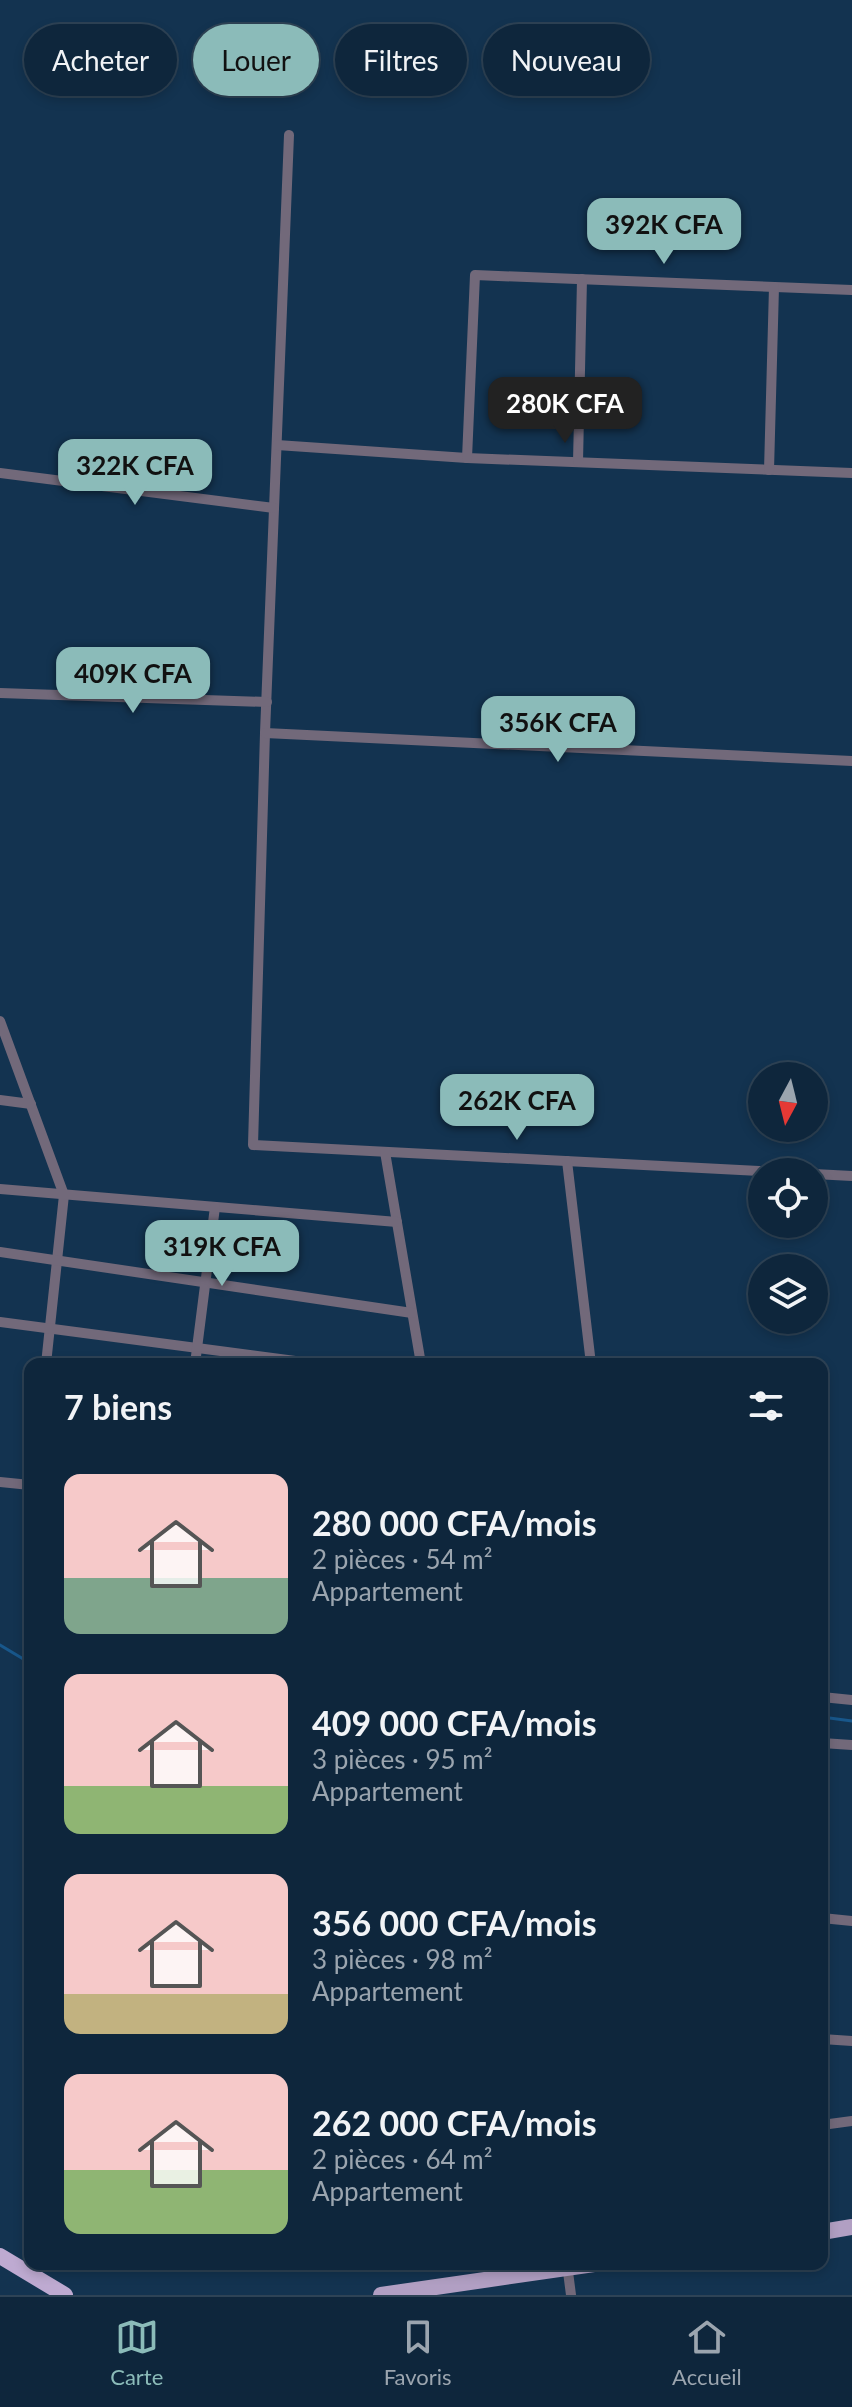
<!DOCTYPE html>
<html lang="fr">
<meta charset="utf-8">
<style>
body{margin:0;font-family:Lato,sans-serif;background:#172e43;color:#f1f3f6;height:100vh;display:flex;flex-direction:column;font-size:30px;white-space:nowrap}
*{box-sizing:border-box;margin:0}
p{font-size:26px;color:#9ba5af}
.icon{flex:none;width:44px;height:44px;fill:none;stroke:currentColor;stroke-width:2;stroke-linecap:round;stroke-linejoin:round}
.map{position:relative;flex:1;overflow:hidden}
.drawer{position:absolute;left:24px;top:1358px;width:804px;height:912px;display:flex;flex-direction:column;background:#0e263c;border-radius:16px;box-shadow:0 4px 12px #0003,0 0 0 2px #2e4356}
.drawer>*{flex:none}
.top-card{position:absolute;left:24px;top:24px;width:804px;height:72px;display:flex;gap:16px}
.needle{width:52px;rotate:187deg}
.buttons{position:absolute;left:748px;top:1062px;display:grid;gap:16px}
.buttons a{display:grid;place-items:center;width:80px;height:80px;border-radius:50%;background:#0e263c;box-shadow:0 4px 12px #0003,0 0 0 2px #2e4356;font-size:40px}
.price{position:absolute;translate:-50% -68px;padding:0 18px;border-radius:16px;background:#8bbbb9;color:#111;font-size:26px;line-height:52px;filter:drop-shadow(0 2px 4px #0008)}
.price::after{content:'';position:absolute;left:50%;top:48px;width:24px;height:18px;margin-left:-12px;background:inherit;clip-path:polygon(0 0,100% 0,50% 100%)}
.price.active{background:#222;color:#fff}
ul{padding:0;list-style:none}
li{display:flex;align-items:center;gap:24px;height:200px;padding:0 40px}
li span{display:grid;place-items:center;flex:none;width:224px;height:160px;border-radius:16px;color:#555}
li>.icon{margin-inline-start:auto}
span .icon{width:96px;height:96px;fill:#fffc;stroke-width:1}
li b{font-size:34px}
h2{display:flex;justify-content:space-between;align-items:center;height:96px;padding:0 40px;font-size:34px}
.chip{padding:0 28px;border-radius:36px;background:#0e263c;box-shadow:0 4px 12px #0003,0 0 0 2px #2e4356;font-size:28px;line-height:72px}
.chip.active{background:#8bbbb9;color:#111}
.tab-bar{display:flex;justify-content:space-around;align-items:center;height:112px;border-top:2px solid #2e4356;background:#0e263c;font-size:22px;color:#9ba5af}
.tab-bar a{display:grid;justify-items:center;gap:4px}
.tab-bar .active{color:#8bbbb9}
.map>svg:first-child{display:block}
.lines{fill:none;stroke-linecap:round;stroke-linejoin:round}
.stream{stroke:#18578b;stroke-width:3}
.minor{stroke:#72697a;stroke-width:10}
.primary{stroke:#b19fc3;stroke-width:16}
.trunk{stroke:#beaad1;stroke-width:16}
</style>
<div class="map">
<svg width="852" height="2295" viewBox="0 0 852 2295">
<rect width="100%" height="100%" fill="#133350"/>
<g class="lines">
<g class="stream">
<path d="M0 1645 30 1663"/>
<path d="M822 1717 852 1721"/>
</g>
<g class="minor">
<path d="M289 135 265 733 253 1145 780 1172"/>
<path d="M277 445 467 458 852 473"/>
<path d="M467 458 475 275 852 290"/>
<path d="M578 462 582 279"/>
<path d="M769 470 774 287"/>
<path d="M0 473 274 508"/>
<path d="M0 693 267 702"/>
<path d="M265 733 852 761"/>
<path d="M0 1021 64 1195 46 1364"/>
<path d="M0 1100 31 1104"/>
<path d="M385 1152 421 1364"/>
<path d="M567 1161 591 1364"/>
<path d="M814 1174 852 1176"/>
<path d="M0 1189 397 1222"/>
<path d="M0 1252 412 1313"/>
<path d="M0 1322 318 1364"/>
<path d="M195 1364 215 1207"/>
<path d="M0 1482 30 1485"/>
<path d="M822 1697 852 1700"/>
<path d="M822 1743 852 1745"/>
<path d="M822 1918 852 1921"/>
<path d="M822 2039 852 2041"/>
<path d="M822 2125 852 2121"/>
<path d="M567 2264 571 2295"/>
</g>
<g class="primary">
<path d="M822 2232 852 2227"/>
<path d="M381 2295 594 2264"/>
</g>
<path class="trunk" d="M0 2256 65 2295"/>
</g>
</svg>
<div class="buttons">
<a><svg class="needle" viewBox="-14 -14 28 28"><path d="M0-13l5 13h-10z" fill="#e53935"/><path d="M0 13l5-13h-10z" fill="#9ba5af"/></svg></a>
<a><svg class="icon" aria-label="locate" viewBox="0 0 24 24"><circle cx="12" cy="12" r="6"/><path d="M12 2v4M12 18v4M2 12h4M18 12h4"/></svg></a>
<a><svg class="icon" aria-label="layers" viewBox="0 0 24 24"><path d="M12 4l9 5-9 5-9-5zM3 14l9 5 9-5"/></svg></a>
</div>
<b class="price" style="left:664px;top:266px">392K CFA</b>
<b class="price active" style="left:565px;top:445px">280K CFA</b>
<b class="price" style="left:135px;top:507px">322K CFA</b>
<b class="price" style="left:133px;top:715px">409K CFA</b>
<b class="price" style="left:558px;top:764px">356K CFA</b>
<b class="price" style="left:517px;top:1142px">262K CFA</b>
<b class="price" style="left:222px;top:1288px">319K CFA</b>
<div class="top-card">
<a class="chip">Acheter</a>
<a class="chip active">Louer</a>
<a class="chip">Filtres</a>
<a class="chip">Nouveau</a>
</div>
<section class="drawer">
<h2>7 biens<svg class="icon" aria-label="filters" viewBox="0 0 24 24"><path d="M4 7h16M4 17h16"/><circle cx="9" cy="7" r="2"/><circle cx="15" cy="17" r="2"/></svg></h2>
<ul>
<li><span style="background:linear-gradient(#f6c9c9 65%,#7fa58c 0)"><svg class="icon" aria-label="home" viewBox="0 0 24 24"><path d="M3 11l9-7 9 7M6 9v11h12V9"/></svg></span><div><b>280 000 CFA/mois</b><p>2 pièces · 54 m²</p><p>Appartement</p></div></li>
<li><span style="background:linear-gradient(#f6c9c9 70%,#8fb573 0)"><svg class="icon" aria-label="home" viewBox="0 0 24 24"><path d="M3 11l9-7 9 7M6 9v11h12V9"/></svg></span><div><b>409 000 CFA/mois</b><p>3 pièces · 95 m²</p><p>Appartement</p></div></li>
<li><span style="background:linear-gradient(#f6c9c9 75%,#c2b280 0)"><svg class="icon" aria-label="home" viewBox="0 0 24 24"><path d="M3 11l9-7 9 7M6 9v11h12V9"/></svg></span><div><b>356 000 CFA/mois</b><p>3 pièces · 98 m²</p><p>Appartement</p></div></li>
<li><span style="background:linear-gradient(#f6c9c9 60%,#8fb573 0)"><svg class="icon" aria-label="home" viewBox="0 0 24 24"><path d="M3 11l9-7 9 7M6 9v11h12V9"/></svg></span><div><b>262 000 CFA/mois</b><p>2 pièces · 64 m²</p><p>Appartement</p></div></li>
</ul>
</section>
</div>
<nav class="tab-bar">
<a class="active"><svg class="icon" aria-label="map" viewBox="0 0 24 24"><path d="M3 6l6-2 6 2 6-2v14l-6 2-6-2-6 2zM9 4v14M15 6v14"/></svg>Carte</a>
<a><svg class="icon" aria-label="saved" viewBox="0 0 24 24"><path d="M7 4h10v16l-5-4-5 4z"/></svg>Favoris</a>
<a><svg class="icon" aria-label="home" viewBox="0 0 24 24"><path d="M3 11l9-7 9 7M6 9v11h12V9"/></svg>Accueil</a>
</nav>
